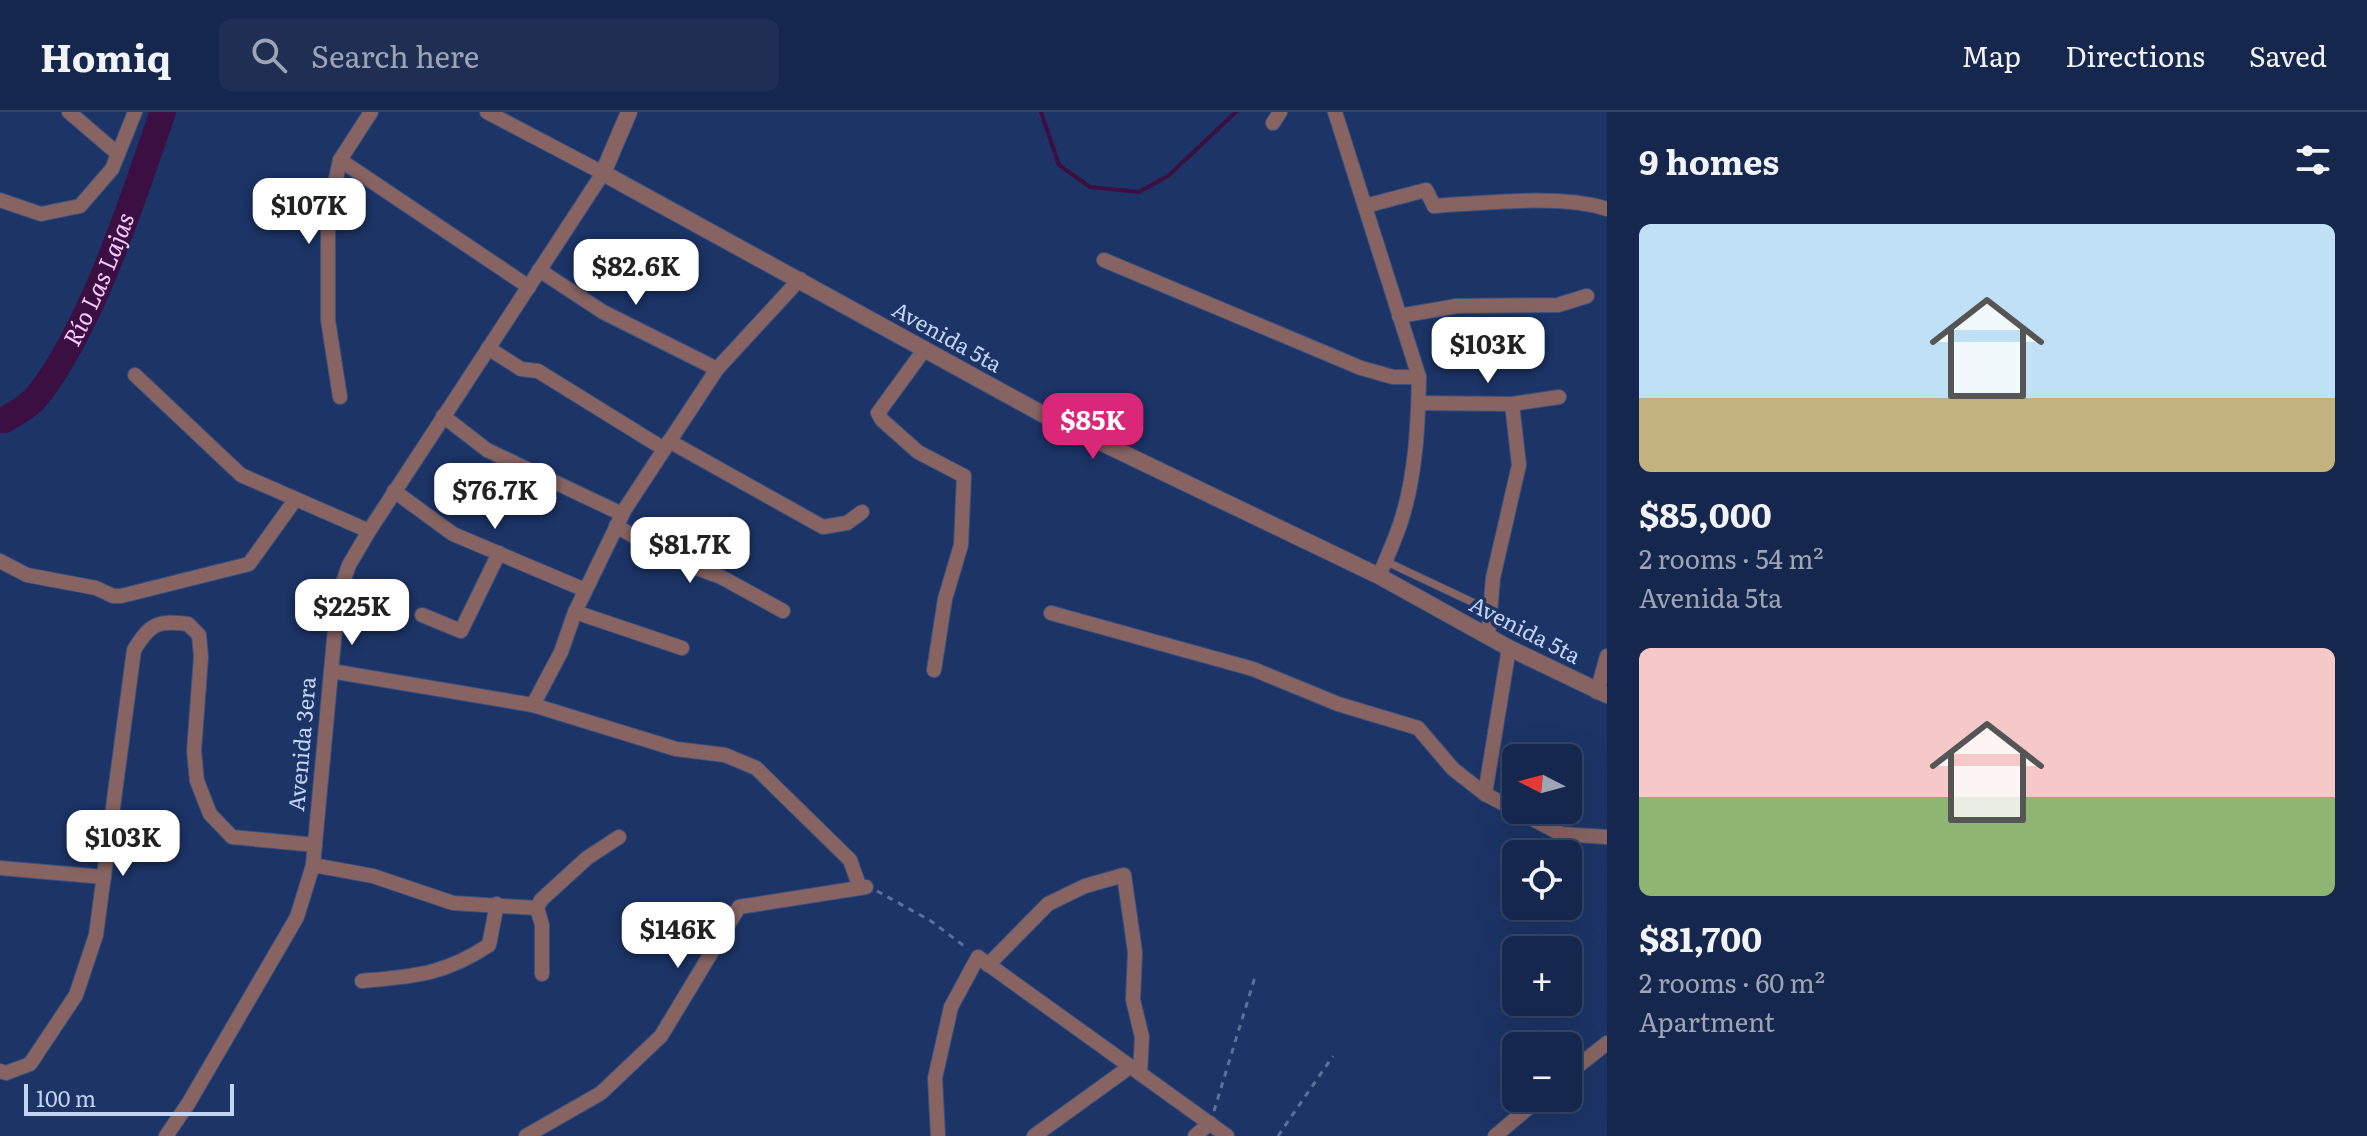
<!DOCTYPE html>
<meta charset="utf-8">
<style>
body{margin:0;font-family:Literata,serif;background:#1e2f53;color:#f1f3f6;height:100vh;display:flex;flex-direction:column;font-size:30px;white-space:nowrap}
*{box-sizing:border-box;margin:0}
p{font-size:26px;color:#9da5b5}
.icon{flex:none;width:44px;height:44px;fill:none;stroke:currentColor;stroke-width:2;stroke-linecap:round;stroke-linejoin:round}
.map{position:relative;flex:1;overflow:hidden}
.side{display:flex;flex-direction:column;background:#15274c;width:760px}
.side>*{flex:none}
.needle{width:52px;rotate:276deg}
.controls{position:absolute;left:1502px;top:632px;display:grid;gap:16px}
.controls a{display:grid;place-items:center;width:80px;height:80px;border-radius:12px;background:#15274c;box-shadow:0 8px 32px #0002,0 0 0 2px #344464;font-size:40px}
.scale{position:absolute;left:24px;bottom:20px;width:210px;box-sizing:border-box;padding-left:8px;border:4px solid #c3d4f2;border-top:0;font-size:22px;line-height:28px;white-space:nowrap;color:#c3d4f2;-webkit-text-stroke:6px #1c3466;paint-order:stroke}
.price{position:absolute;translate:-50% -68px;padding:0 18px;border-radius:16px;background:#fff;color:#222;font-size:26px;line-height:52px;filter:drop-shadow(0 2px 4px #0008)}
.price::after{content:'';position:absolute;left:50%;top:48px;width:24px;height:18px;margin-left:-12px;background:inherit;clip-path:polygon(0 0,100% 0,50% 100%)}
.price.on{background:#db2777;color:#fff}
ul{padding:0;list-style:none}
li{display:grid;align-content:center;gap:16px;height:424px;padding:0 32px}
li span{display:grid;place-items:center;height:248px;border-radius:12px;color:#555}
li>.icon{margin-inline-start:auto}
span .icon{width:144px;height:144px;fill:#fffc;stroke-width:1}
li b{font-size:34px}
h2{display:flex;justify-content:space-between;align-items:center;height:96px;padding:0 32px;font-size:34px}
header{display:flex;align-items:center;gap:48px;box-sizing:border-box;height:112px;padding:0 40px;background:#15274c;border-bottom:2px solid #344464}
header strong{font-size:38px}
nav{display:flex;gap:44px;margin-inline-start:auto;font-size:28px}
.search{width:560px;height:72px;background:#1e2f53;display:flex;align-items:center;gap:20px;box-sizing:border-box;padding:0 28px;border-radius:12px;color:#9da5b5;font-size:30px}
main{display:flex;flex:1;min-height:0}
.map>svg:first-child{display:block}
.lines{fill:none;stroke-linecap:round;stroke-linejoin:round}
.stream{stroke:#3c0f43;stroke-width:4}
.river{stroke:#3c0f43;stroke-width:26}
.service-casing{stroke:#3a517f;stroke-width:9}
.minor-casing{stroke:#3a517f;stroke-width:16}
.tertiary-casing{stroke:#3a517f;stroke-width:18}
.path{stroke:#5b709b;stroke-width:3;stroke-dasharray:6 6;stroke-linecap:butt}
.service{stroke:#876462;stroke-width:7}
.minor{stroke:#876462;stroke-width:14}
.tertiary{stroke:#876462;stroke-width:16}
.labels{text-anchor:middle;stroke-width:7;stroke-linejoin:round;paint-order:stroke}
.street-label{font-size:22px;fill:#c3d4f2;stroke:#1c3466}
.water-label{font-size:24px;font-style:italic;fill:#f7ccfc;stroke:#1c3466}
</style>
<header>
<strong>Homiq</strong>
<div class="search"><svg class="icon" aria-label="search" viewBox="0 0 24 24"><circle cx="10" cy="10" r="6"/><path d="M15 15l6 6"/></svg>Search here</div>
<nav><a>Map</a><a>Directions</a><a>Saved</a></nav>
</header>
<main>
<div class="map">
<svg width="1607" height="1024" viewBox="0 0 1607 1024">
<rect width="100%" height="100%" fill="#1c3466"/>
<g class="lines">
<path class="stream" d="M1041 0 1059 53 1090 75 1139 80 1168 64 1236 0"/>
<path class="river" id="s1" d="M0 308H5C16 301 31 293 39 282 95 208 132 88 163 0"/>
<defs>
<path id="service" d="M1385 449 1489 498"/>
<g id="minor">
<path d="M69 0 118 42"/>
<path d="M1335 0 1419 265C1418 312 1416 361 1402 406 1396 426 1387 445 1379 464"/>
<path d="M1273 11 1280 0"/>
<path d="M340 48 529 175"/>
<path d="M0 88 41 102 80 94 112 57 135 0"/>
<path d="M1365 94 1426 78 1434 94C1483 91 1562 82 1607 97"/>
<path d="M1104 148 1361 256 1393 265H1419"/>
<path d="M539 158 603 200 717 257"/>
<path d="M1399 204 1457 194 1558 193 1587 184"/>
<path d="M488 236 521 257 538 259 664 337"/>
<path d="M924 238 878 301 882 308 918 340 964 364 961 433 945 487 934 558"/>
<path d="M135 263 241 363 369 419"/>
<path d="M340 285 328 208V104L340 48 371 0"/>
<path d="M1419 291 1512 292 1559 285"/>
<path d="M443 304 487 338 622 402"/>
<path d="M669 329 823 415 847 411 862 400"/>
<path d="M394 379 453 422 585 478"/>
<path d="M616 414 675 448 721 465 783 499"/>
<path d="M0 449 27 463 96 476 113 484H121L249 452 295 388"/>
<path d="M575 500 682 536"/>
<path d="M1051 501 1253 557 1338 592 1418 616 1453 657 1485 682 1561 722 1607 725"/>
<path d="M422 503 461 519 499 441"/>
<path d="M1488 525 1493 466 1519 353 1512 292"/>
<path d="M331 559 533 593 676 637 725 643 756 656 850 748 860 776"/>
<path d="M1597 580 1607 544"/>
<path d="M533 593 561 540 575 500 625 397 717 257 800 167"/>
<path d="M1485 682 1509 536"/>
<path d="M313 753 373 764 453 791 537 796"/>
<path d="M0 756 104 765"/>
<path d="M988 853 1048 792 1085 774 1124 763 1135 840 1133 888 1142 925 1140 961"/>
<path d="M542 862V813L537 796 541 788 587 746 619 725"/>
<path d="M362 869C414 864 444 863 489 833L497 792"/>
<path d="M0 959 6 961 30 952 76 883 96 823 134 538C150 512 157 508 188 512L199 523 201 545 194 639 197 669 210 702 232 725 315 733"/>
<path d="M1568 962 1607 931"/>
<path d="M166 1024 188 992 297 805 313 753 338 485 349 453 369 419 603 61 487 0"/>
<path d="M526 1024 601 981 661 924 739 795 866 775"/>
<path d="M938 1024 935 966 951 895 978 845 1227 1024"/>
<path d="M1034 1024 1131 954"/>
<path d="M1195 1024 1210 1011"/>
<path d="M1495 1024 1540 986"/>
</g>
<path id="tertiary" d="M629 0 603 61 1046 304 1379 464 1509 536 1607 583"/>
</defs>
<use href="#service" class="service-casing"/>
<use href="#minor" class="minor-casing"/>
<use href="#tertiary" class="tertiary-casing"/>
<g class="path">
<path d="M877 779 931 809 968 837"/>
<path d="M1214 999 1255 865"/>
<path d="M1278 1024 1333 944"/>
</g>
<use href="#service" class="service"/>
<use href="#minor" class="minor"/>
<use href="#tertiary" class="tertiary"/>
</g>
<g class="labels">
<g class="street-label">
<text transform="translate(947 225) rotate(29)" y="8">Avenida 5ta</text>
<text transform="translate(1525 518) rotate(27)" y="8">Avenida 5ta</text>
<text transform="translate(302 632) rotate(-85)" y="8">Avenida 3era</text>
</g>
<g class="water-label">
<text dy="8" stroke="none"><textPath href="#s1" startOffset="178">Río Las Lajas</textPath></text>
</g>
</g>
</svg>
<div class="controls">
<a><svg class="needle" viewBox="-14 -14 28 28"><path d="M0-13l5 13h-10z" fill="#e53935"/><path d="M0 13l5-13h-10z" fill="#9da5b5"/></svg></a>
<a><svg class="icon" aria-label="locate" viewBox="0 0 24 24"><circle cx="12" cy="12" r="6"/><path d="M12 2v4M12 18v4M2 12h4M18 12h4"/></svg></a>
<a>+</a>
<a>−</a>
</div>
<div class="scale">100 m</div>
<b class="price" style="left:309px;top:134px">$107K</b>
<b class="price" style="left:636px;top:195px">$82.6K</b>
<b class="price" style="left:1488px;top:273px">$103K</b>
<b class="price on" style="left:1093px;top:349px">$85K</b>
<b class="price" style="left:495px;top:419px">$76.7K</b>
<b class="price" style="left:690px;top:473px">$81.7K</b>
<b class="price" style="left:352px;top:535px">$225K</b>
<b class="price" style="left:123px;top:766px">$103K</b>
<b class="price" style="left:678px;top:858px">$146K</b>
</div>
<section class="side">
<h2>9 homes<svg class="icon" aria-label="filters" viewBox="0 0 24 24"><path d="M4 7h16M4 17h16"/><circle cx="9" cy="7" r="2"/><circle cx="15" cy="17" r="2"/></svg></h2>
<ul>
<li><span style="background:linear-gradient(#bfe0f5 70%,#c2b280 0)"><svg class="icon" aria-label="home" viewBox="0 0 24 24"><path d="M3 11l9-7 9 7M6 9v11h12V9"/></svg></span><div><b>$85,000</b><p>2 rooms · 54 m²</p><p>Avenida 5ta</p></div></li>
<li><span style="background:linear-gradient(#f6c9c9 60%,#8fb573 0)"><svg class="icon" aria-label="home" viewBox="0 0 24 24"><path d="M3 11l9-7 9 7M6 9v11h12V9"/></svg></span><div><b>$81,700</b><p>2 rooms · 60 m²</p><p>Apartment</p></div></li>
</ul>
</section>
</main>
